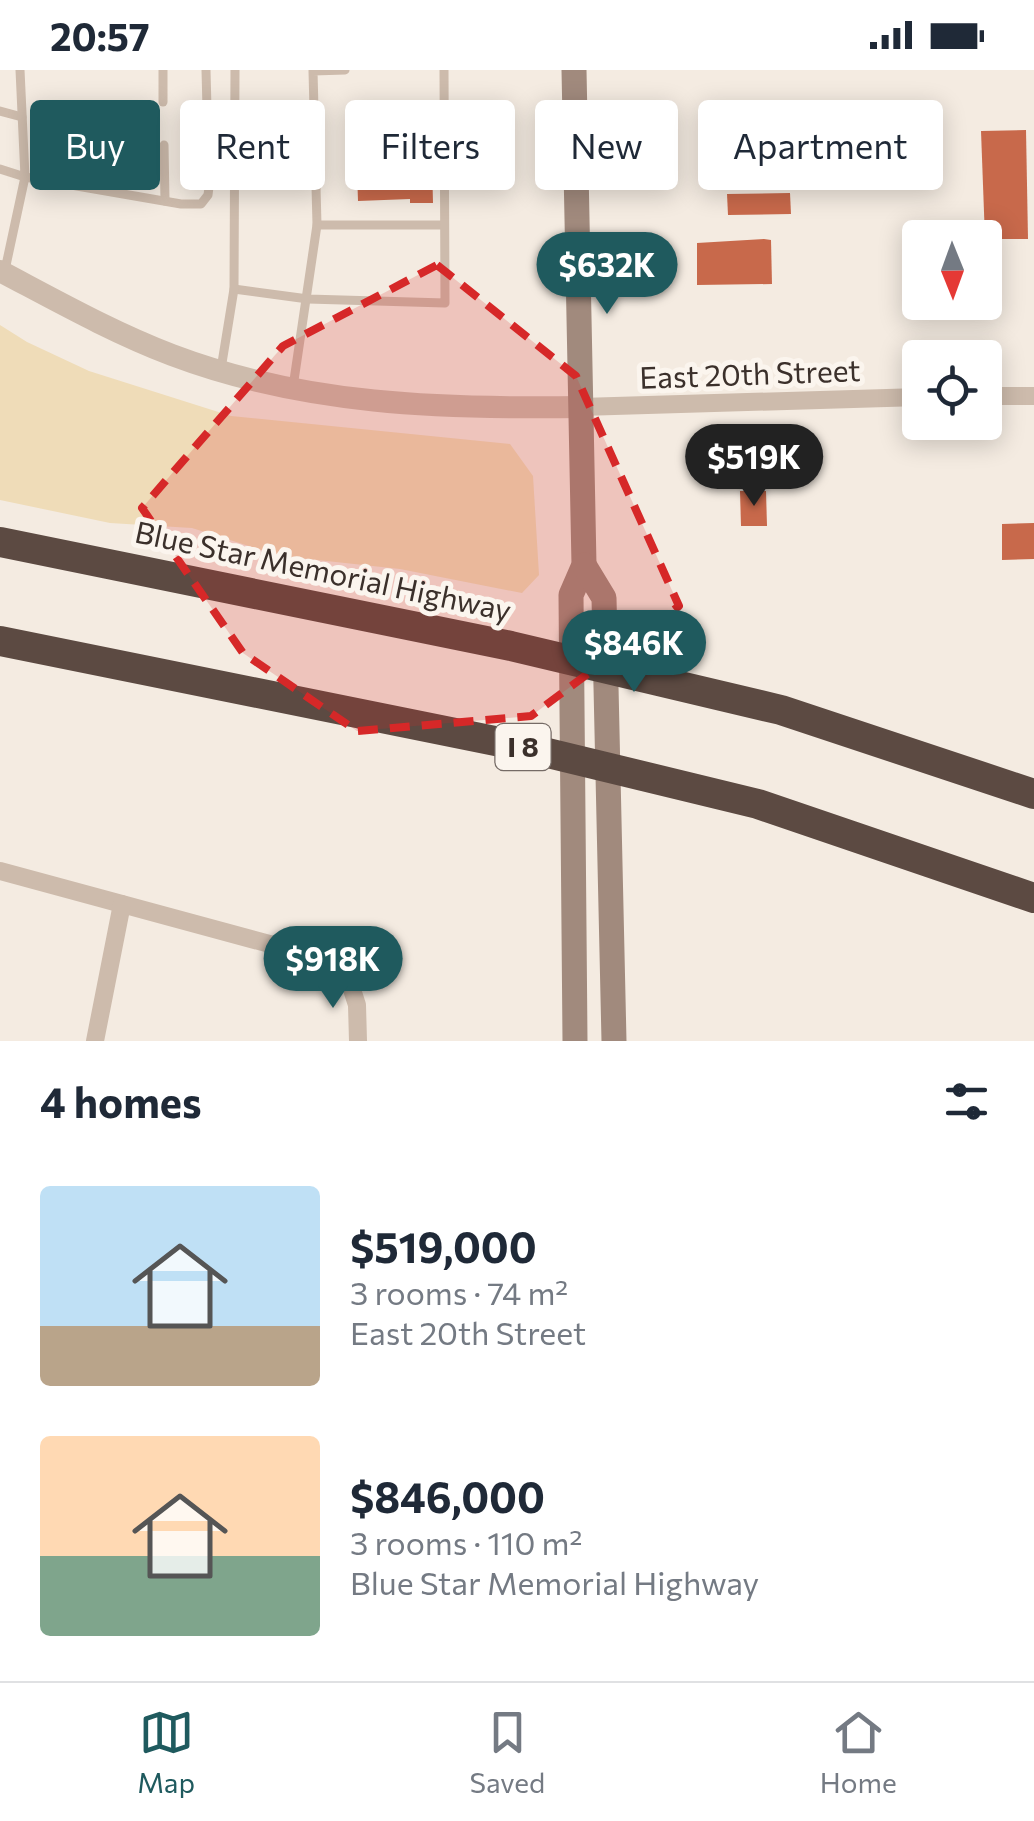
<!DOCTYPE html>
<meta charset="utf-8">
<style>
body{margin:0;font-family:Commissioner,sans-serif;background:#f6f6f7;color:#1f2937;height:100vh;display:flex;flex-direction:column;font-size:38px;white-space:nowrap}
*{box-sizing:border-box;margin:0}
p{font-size:32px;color:#747a83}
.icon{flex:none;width:55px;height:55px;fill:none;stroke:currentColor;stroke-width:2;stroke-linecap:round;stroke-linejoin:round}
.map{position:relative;height:971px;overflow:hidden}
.sheet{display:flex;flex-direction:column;background:#fff;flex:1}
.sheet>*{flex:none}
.top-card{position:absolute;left:30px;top:30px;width:975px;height:90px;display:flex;gap:20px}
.needle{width:65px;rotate:179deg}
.fabs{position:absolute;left:902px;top:150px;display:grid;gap:20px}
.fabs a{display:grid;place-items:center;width:100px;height:100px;border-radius:10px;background:#fff;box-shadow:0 5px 25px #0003;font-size:50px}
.price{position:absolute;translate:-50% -85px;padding:0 22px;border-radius:35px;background:#1f5a5e;color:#fff;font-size:32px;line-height:65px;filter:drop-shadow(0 2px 5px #0008)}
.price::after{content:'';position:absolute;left:50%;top:60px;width:30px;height:22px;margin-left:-15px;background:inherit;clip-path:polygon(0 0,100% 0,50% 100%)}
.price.selected{background:#222;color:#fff}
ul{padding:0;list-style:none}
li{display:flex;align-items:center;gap:30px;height:250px;padding:0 40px}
li span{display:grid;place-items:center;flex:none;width:280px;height:200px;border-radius:10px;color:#555}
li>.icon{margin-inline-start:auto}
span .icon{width:120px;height:120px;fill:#fffc;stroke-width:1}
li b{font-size:42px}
h2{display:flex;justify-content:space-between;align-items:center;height:120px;padding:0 40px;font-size:42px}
.chip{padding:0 35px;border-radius:10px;background:#fff;box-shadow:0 5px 25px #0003;font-size:35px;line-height:90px}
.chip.selected{background:#1f5a5e;color:#fff}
.status{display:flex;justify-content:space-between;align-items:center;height:70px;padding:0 50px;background:#fff;direction:ltr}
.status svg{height:28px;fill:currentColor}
.tabs{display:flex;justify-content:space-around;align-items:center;height:140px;border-top:2px solid #e0e1e3;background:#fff;font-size:28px;color:#747a83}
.tabs a{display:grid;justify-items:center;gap:5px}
.tabs .selected{color:#1f5a5e}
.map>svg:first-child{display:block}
.sand{fill:#efdcb8}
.building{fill:#c8694b}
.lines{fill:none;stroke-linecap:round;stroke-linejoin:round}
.service{stroke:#cdbbac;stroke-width:9}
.minor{stroke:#cdbbac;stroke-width:18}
.tertiary{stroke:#cdbbac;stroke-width:22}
.secondary{stroke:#a18a7d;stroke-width:25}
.motorway{stroke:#5c4a42;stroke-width:30}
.marked{fill:#d62828;fill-opacity:0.2;stroke:#d62828;stroke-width:8;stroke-dasharray:20 12;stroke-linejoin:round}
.labels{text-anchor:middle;stroke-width:10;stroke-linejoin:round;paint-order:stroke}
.shield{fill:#fbf5ee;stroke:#756b66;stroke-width:2.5}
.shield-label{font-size:28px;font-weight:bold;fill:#3b302b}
.street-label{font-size:30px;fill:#3b302b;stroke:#fbf5ee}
</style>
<div class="status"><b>20:57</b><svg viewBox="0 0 49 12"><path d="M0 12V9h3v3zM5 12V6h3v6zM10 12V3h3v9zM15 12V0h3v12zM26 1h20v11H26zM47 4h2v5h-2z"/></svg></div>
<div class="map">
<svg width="1034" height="971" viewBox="0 0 1034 971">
<rect width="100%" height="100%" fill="#f4ebe1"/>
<path class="sand" d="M0 255 27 272 89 301 231 346 510 374 533 406 539 505 522 523 400 499 281 486 192 458 110 453 0 430Z"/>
<g class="building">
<path d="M348 39H374L375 49 422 48 423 81H391L392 101H396V93L432 92 433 133H410V129L358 131 357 101H362V81H349Z"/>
<path d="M1026 60 1028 169H985L981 61Z"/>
<path d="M790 123 791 144 728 145 727 124Z"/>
<path d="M764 169 771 170 772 214 697 215V173Z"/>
<path d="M740 421H766L767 456H741Z"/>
<path d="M1034 453V489L1002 490V454Z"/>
</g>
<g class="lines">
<g class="service">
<path d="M163 0V32"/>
<path d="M0 41 22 47"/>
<path d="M164 75 165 131"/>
<path d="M0 99 25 107 20 0"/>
<path d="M317 155H444"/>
<path d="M5 200 25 107 181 134H201L208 125 209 117 206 0"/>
<path d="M234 219 308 229 445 233 444 0"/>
<path d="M221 299 234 219 235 0"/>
<path d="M293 317 317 155 313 1 345 0"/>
</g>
<g class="minor">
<path d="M985 326H1034"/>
<path d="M581 337 920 327"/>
<path d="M0 801 325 889 347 904 357 935 358 971"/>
<path d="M95 971 122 834"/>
</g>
<path class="tertiary" d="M0 201C57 231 112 262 172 285 304 335 442 339 581 337"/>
<g class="secondary">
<path d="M574 0 584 495 571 525 575 971"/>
<path d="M584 495 604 528 614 971"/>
</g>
<g class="motorway">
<path d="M0 472 511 576 781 640 1034 724"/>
<path d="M0 571 515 675 758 734 1034 828"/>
</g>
</g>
<path class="marked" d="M437 195 576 306 679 536 531 646 357 661 243 583 142 438 283 276Z"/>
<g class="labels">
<rect class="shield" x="495.5" y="654" width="55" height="46" rx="8"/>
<g class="shield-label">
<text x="523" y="687">I 8</text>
</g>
<g class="street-label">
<text transform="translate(750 305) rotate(-2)" y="10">East 20th Street</text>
<text transform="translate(323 502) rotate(12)" y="10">Blue Star Memorial Highway</text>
</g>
</g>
</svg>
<div class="fabs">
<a><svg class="needle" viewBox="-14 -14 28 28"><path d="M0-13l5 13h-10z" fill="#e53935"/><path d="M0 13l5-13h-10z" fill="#747a83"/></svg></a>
<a><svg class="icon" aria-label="locate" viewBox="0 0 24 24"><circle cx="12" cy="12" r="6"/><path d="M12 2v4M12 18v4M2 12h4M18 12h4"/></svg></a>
</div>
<b class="price" style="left:607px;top:247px">$632K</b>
<b class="price selected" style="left:754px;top:439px">$519K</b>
<b class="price" style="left:634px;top:625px">$846K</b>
<b class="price" style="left:333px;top:941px">$918K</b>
<div class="top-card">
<a class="chip selected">Buy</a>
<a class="chip">Rent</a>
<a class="chip">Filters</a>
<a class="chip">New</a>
<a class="chip">Apartment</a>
</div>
</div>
<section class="sheet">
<h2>4 homes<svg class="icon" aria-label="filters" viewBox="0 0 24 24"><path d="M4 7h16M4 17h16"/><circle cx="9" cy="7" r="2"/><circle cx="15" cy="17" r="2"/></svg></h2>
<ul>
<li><span style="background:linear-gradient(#bfe0f5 70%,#b9a48a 0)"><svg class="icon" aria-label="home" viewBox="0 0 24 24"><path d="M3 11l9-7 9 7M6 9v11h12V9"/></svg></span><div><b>$519,000</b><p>3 rooms · 74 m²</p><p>East 20th Street</p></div></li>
<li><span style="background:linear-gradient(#ffd9b3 60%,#7fa58c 0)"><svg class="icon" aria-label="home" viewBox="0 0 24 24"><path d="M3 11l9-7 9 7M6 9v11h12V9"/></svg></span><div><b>$846,000</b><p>3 rooms · 110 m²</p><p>Blue Star Memorial Highway</p></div></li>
</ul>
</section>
<nav class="tabs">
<a class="selected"><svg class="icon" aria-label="map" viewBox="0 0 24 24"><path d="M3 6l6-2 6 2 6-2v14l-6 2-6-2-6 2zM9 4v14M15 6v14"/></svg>Map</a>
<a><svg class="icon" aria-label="saved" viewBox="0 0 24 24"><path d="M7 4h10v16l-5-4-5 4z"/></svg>Saved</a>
<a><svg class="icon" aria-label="home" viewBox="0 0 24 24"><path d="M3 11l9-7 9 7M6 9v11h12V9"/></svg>Home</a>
</nav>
